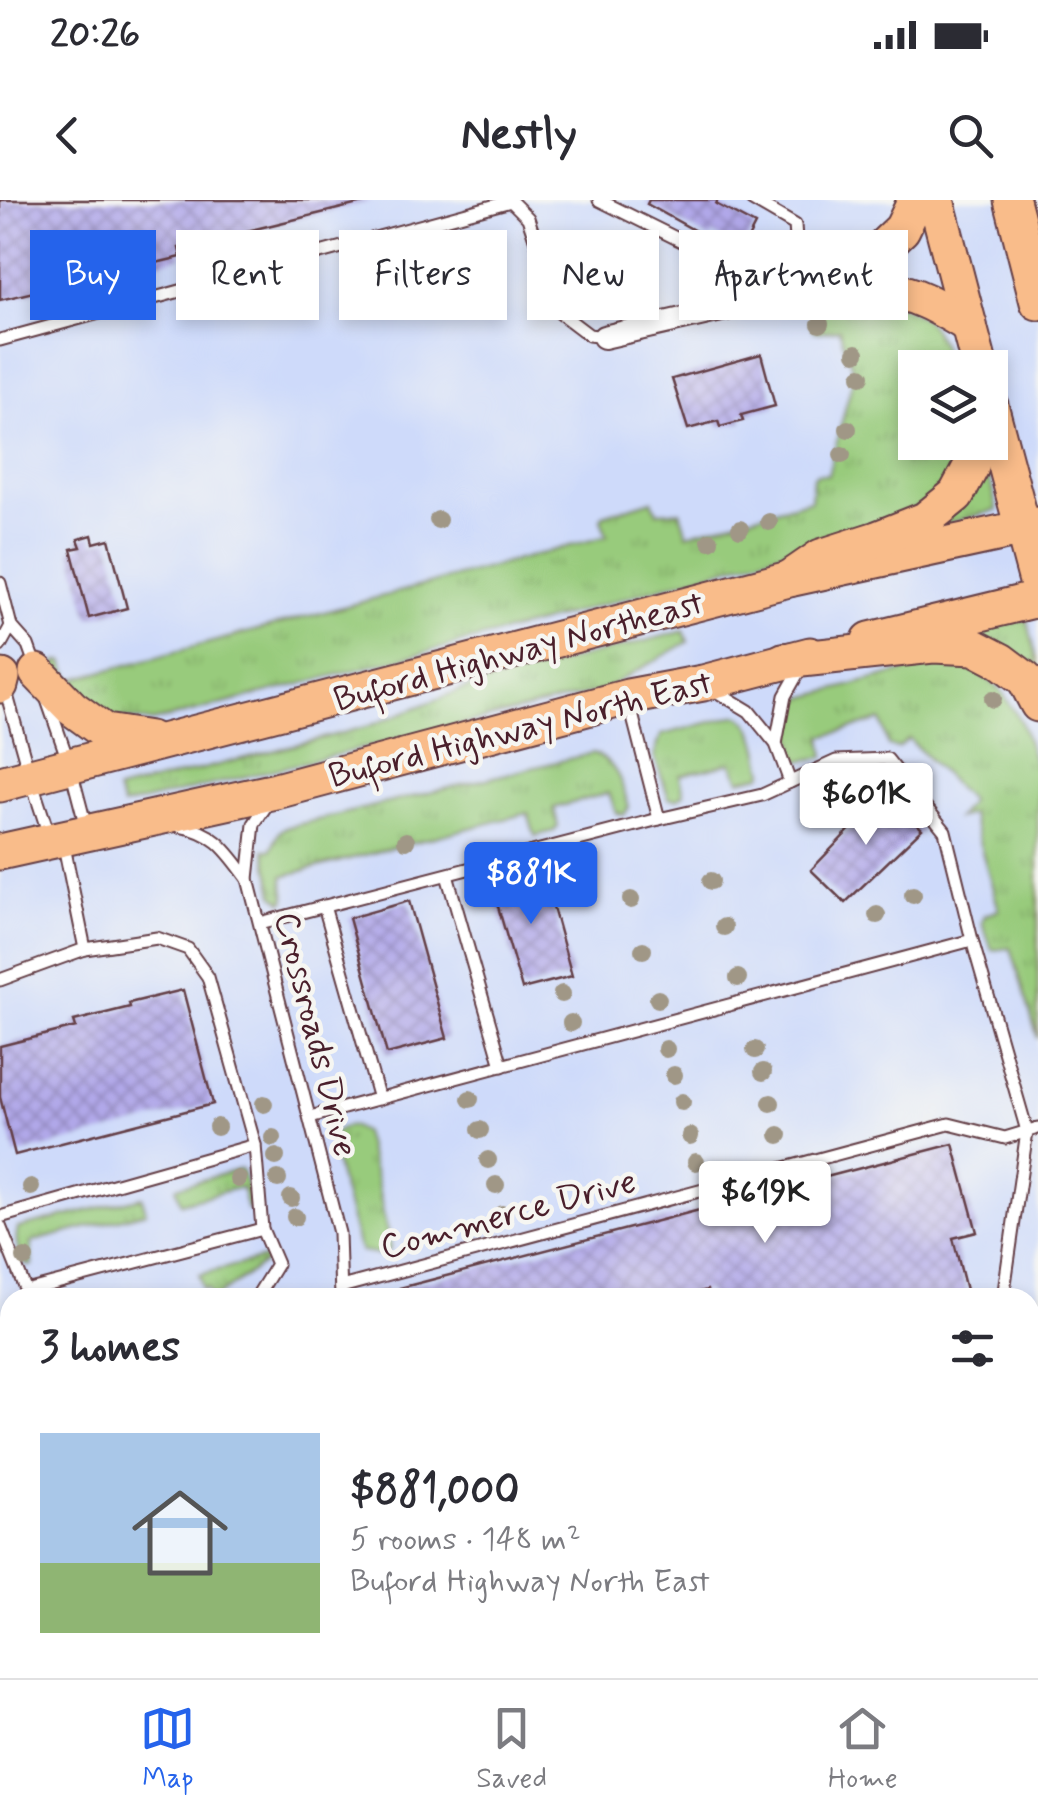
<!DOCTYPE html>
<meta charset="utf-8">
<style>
body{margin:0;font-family:Mynerve,sans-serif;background:#f7f7f7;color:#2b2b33;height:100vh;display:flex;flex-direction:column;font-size:38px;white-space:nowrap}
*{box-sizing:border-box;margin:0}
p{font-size:32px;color:#7c7c81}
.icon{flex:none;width:55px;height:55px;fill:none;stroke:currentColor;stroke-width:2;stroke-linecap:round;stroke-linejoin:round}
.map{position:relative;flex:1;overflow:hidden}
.panel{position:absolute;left:0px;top:1088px;width:1040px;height:392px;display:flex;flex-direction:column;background:#fff;border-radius:30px 30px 0 0;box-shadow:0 5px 15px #0003}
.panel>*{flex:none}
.banner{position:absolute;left:30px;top:30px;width:980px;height:90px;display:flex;gap:20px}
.controls{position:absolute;left:898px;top:150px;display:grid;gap:20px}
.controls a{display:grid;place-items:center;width:110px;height:110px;border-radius:0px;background:#fff;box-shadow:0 5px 15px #0003;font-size:50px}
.price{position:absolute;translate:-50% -85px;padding:0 22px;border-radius:10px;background:#fff;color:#222;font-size:32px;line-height:65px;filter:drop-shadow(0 2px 5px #0008)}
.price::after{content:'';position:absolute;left:50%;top:60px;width:30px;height:22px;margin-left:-15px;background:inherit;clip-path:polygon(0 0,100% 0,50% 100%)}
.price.active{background:#2563eb;color:#fff}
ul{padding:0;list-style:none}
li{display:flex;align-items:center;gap:30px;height:250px;padding:0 40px}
li span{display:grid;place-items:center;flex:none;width:280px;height:200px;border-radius:0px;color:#555}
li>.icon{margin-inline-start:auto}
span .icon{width:120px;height:120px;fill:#fffc;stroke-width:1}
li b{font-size:42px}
h2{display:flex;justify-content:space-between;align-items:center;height:120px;padding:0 40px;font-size:42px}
.pill{padding:0 35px;border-radius:0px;background:#fff;box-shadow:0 5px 15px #0003;font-size:35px;line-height:90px}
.pill.active{background:#2563eb;color:#fff}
.status{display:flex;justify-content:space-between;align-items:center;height:70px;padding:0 50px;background:#fff;direction:ltr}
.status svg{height:28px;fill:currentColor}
header{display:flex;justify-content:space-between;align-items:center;height:130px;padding:0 40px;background:#fff;font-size:45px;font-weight:800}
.menu{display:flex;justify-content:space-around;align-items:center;height:140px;border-top:2px solid #e1e1e2;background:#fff;font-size:28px;color:#7c7c81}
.menu a{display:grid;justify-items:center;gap:5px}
.menu .active{color:#2563eb}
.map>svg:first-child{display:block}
.built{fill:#cedafa;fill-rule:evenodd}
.grass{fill:url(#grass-tufts);stroke:#717554;stroke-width:2.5}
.building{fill:url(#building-cross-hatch)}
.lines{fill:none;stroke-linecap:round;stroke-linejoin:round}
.service-casing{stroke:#633e45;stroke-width:15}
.minor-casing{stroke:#633e45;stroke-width:26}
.primary-casing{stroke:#633e45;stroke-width:39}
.trunk-casing{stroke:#633e45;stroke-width:39}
.service{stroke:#fff;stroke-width:11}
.minor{stroke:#fff;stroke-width:22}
.primary{stroke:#f9bc8a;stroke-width:35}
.trunk{stroke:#f9bc8a;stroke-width:35}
.tree{fill:#a09786}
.labels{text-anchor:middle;stroke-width:9;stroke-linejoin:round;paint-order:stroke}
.street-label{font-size:35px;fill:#4a1f2b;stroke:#f6f6f2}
</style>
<div class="status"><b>20:26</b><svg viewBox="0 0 49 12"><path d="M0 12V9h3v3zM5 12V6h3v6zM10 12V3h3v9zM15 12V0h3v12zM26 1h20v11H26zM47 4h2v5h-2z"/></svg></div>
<header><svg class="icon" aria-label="back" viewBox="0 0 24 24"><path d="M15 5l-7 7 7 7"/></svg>Nestly<svg class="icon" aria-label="search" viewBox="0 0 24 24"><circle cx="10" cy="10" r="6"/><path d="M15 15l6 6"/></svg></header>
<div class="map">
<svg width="1038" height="1478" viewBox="0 0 1038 1478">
<defs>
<pattern id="grass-tufts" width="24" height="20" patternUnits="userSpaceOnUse" patternTransform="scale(2.5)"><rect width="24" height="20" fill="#98cb7c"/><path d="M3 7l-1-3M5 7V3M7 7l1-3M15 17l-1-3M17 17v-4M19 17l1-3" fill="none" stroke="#84ae6b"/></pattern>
<pattern id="building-cross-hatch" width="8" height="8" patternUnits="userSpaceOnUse" patternTransform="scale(2.5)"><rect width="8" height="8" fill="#b1a8e9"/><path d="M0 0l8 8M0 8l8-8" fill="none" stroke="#9288bd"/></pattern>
</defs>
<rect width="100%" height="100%" fill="#f6f6f2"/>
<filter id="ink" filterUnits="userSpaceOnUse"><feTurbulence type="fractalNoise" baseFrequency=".01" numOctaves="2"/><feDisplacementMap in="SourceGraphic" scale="20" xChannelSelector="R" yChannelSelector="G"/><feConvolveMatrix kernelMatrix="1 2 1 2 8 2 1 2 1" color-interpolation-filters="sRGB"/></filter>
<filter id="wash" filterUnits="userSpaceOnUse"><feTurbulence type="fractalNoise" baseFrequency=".0048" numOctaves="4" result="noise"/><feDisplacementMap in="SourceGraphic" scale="40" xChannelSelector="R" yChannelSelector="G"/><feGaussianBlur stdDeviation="2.25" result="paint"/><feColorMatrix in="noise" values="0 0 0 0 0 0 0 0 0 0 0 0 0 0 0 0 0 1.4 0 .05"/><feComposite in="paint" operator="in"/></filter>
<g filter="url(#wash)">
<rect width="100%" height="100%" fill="#eeebd7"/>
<path class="built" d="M0 0H1038V1478H0ZM915 168H990V242H915ZM10 1098H1030V1470H10Z"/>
<g class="grass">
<path d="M882 96C927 120 934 115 948 167L915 168V242L962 243 952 275 928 302 881 323 539 423 153 522 98 515 55 468 56 462 63 461 71 480 607 336 601 319 603 315 652 300 657 312 680 311 687 334 811 300 813 277 817 274 828 275 854 175 839 129 819 132 814 131 810 122C826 100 856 97 882 96Z"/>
<path d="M986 263 997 310 941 325Z"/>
<path d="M1025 419 1028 422 1038 464V479L979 433 981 429Z"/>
<path d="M684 431 688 442 601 491 123 606 117 591 369 526 474 485Z"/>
<path d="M932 464H956L978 471 1001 490 1021 522 1038 573V839L1011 748 992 750 982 722 985 715 999 710 971 614 957 618 970 601 909 539 898 548 888 546 881 520 822 537 825 557 800 561 797 557C792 536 785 520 795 500Z"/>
<path d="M738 515C758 525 759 551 764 571L762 575 740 580 731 563 680 575 684 594 677 599 669 598 654 556 661 535Z"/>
<path d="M593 553C617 562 622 584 629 607L624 615 616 613 609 593 554 608 558 626 554 631 535 636 528 613 283 676 286 699 283 702 274 694 265 650H271L279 632 284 628Z"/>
<path d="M351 926 363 932 377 982 390 1047 389 1051 378 1055 361 1051 358 1045 331 947C331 934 338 927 351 926Z"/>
<path d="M241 969 254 1007 247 1009 241 987 181 1003 176 987Z"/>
<path d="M142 997 146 1012 31 1042 32 1065 28 1066C18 1057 14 1041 18 1028Z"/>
<path d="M264 1058 267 1061 216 1097 210 1094 208 1088 203 1090 199 1075Z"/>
</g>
<g id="blocks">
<g class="building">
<path d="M0 0H371V1L247 31 249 39 212 47 211 40 179 48 181 57 0 100Z"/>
<path d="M649 0H718L716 4 755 25 742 50 713 34 710 39 647 4Z"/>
<path d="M761 154 775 206 741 215 743 221 720 227 718 221 688 229 672 179Z"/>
<path d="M92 335 94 343 109 339 127 408 89 418 71 349 81 347 78 339Z"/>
<path d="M885 593 922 629 845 703 811 670Z"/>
<path d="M541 664 572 776 522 789 490 679Z"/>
<path d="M409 701 447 838 387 854 349 718Z"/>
<path d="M183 790 213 904 15 955 0 897V846L76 827 74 821 130 807 129 803Z"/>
<path d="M953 944 977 1032 953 1038 968 1098H709L707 1090 676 1098H403L400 1088Z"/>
<path d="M108 1470H173L186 1478H103Z"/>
<path d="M362 1470H454L449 1478H358Z"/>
<path d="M571 1470H650L653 1478H573Z"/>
</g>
</g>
</g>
<g filter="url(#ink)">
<use href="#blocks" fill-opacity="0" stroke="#633e45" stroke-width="2.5"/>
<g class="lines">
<defs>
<g id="service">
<path d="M599 0 718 59 737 107"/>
<path d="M752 0 795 25 800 93"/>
<path d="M0 140 511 1 528 18 560 113 589 135 604 137"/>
<path d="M0 383 11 426"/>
<path d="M0 446 11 426 28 445 37 470"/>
<path d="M5 488 30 577 50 638"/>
<path d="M711 488 749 511 776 544 790 582"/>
<path d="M46 497 70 566 86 627"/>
<path d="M629 502 659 619"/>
<path d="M776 544 785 496 803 464"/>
<path d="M268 603 254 624 248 679 339 1033 341 1098"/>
<path d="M179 626C216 632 227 651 248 679"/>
<path d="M447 675 502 866"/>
<path d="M324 706 379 899"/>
<path d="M260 723 659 619 762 595 836 561 887 559 945 631 972 740"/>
<path d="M0 780 85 749 63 641"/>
<path d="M310 917 972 740 1027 931 1003 1098"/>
<path d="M255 945 262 1029 277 1064 256 1098"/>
<path d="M0 1017 255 945 208 777 188 749 157 738 85 749"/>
<path d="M0 1026 26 1091"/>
<path d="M341 1087 949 924 1005 938 1038 928"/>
<path d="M28 1098 26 1091 262 1029"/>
<path d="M0 1255 10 1248"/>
<path d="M0 1320 10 1326"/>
<path d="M1030 1404 1038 1402"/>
<path d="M528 1470 530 1478"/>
<path d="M784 1470 786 1478"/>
<path d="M855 1470 857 1478"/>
<path d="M1006 1470 1008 1478"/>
<path d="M719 1478 721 1470"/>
</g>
<path id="minor" d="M604 137 821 87"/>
<g id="primary">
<path d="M870 440 1038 399"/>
<path d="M37 472 72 508 105 532 150 539"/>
<path d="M0 485 2 477"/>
<path d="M0 584 789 379 1038 325"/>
<path d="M0 652 276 591 628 497 703 483 810 455"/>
</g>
<g id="trunk">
<path d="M936 0 980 168"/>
<path d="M1012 0 1038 102"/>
<path d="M821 87C840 88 860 86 879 88 912 91 941 108 969 125"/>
<path d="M822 87 882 48 902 29 915 2"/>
<path d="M990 205 1038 385"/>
<path d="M789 379 821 357 877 339 925 320 956 295 971 267 975 242"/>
<path d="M783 461 933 445 974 447 1001 461 1025 479 1038 504"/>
</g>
</defs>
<use href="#service" class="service-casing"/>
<use href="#minor" class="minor-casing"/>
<use href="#primary" class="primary-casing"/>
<use href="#trunk" class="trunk-casing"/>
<use href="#service" class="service"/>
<use href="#minor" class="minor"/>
<use href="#primary" class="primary"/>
<use href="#trunk" class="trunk"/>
</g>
<g class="tree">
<circle cx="820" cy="124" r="9"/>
<circle cx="856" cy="153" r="9"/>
<circle cx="861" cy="176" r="9"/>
<circle cx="848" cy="229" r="9"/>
<circle cx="842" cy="255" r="9"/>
<circle cx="438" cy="320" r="9"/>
<circle cx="769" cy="322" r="9"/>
<circle cx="740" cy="329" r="9"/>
<circle cx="710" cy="341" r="9"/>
<circle cx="993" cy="499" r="9"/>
<circle cx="406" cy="641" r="9"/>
<circle cx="711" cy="681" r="9"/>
<circle cx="913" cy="695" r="9"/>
<circle cx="631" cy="700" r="9"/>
<circle cx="877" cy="715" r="9"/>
<circle cx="724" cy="727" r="9"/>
<circle cx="643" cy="750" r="9"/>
<circle cx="738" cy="778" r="9"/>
<circle cx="562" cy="794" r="9"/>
<circle cx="658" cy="799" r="9"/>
<circle cx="571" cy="823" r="9"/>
<circle cx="666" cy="849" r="9"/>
<circle cx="755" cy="850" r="9"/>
<circle cx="763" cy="872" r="9"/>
<circle cx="674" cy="875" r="9"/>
<circle cx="470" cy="899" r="9"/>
<circle cx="682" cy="902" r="9"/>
<circle cx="771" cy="903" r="9"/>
<circle cx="264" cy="904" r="9"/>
<circle cx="217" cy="927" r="9"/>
<circle cx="480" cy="930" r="9"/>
<circle cx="779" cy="935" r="9"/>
<circle cx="690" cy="936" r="9"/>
<circle cx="273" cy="938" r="9"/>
<circle cx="276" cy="957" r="9"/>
<circle cx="488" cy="960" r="9"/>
<circle cx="696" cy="962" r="9"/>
<circle cx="238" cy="979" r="9"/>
<circle cx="278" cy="979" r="9"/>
<circle cx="496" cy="985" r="9"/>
<circle cx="31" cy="987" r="9"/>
<circle cx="291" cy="998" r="9"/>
<circle cx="502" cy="1014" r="9"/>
<circle cx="295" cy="1017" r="9"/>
<circle cx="25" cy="1058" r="9"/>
</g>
</g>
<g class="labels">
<g class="street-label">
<text transform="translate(518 450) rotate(-15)" y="12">Buford Highway Northeast</text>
<text transform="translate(520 528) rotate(-14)" y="12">Buford Highway North East</text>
<text transform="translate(317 834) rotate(76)" y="12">Crossroads Drive</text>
<text transform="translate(508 1013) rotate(-15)" y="12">Commerce Drive</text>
</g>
</g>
</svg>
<div class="controls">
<a><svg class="icon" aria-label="layers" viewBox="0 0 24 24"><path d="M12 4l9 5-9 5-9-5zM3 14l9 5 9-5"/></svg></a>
</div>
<b class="price" style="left:866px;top:648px">$601K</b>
<b class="price active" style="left:531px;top:727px">$881K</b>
<b class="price" style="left:765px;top:1046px">$619K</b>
<div class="banner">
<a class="pill active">Buy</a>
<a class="pill">Rent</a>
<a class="pill">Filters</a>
<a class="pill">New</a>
<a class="pill">Apartment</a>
</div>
<section class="panel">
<h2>3 homes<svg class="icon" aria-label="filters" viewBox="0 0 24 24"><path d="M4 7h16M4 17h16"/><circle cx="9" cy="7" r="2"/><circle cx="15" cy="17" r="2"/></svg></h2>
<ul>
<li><span style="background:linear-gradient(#a9c7e8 65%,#8fb573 0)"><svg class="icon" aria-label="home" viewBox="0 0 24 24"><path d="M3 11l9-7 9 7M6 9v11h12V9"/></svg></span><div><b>$881,000</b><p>5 rooms · 148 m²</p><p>Buford Highway North East</p></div></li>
</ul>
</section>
</div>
<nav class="menu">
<a class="active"><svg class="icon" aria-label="map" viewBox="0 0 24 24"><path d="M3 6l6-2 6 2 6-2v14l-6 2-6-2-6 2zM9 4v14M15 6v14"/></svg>Map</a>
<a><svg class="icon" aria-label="saved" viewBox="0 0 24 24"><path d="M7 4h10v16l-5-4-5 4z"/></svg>Saved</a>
<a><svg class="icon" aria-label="home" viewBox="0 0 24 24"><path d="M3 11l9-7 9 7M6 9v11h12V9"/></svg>Home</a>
</nav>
